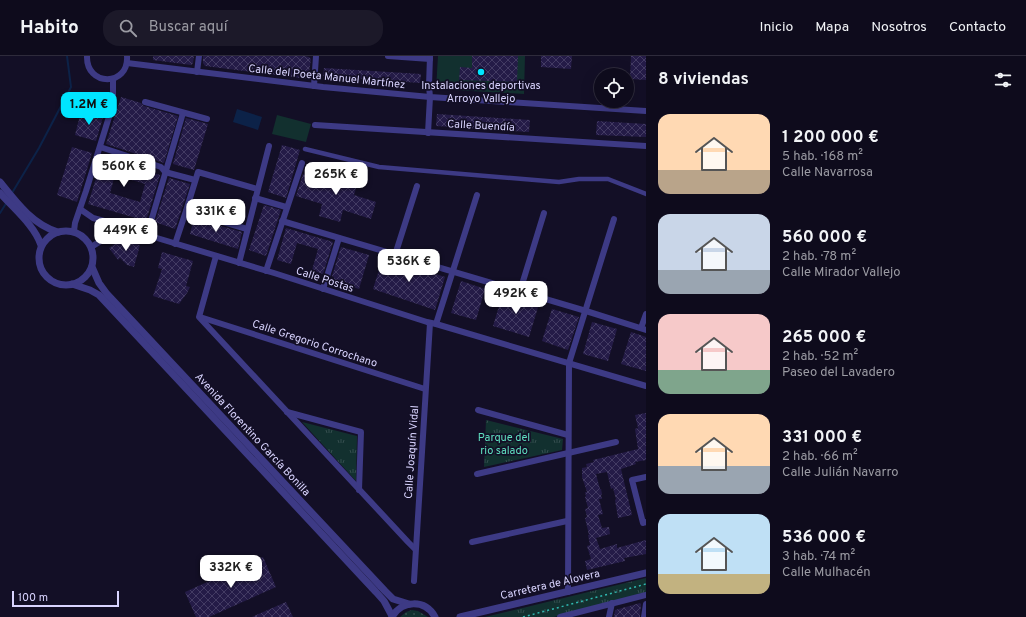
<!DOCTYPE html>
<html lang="es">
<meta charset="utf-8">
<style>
body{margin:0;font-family:Overpass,sans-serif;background:#1c1929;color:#f1f3f6;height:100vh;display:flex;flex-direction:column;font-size:15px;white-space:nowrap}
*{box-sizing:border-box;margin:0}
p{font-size:13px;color:#9b9ba3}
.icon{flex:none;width:22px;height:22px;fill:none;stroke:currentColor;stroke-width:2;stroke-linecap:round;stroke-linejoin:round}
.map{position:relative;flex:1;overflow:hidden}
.drawer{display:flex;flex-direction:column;background:#0e0b1c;width:380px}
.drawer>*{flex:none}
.tools{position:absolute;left:594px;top:12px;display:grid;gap:8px}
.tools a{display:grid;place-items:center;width:40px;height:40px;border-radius:50%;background:#0e0b1c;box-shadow:0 4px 16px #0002,0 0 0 1px #2e2b3b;font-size:20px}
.scale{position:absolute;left:12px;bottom:10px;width:107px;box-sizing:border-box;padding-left:4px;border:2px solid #d9d4ff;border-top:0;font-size:11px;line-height:14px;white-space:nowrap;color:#d9d4ff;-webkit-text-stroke:3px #130f26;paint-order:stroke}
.price{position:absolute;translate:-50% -34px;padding:0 9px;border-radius:8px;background:#fff;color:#222;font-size:13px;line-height:26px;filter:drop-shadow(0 1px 2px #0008)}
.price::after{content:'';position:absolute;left:50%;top:24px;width:12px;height:9px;margin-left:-6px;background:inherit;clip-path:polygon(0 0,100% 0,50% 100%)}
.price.current{background:#00e5ff;color:#111}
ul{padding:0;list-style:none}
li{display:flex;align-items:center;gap:12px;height:100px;padding:0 12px}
li span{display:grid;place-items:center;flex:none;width:112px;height:80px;border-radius:12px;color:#555}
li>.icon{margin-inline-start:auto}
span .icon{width:48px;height:48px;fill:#fffc;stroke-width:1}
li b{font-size:17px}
h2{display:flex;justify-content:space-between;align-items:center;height:48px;padding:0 12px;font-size:17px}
header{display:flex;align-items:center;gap:24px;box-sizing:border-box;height:56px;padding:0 20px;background:#0e0b1c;border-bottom:1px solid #2e2b3b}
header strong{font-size:19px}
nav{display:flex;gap:22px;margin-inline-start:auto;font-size:14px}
.search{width:280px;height:36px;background:#1c1929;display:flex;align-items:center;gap:10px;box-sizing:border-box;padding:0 14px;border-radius:16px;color:#9b9ba3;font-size:15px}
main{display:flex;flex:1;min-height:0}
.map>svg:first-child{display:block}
.grass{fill:url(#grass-dots)}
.park{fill:url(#park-tufts)}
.pitch{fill:#12302f}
.water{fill:#0c2248}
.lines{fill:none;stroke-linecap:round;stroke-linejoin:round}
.stream{stroke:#0c2248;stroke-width:2}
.building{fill:url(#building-cross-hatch);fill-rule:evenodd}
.path{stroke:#2fb8b0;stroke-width:1.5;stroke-dasharray:2 3;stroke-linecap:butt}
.pedestrian{stroke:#3d3a85;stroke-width:4.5}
.minor{stroke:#3d3a85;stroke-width:6}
.tertiary{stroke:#3d3a85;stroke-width:7}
.poi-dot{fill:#00e5ff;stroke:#130f26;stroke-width:1.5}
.labels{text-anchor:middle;stroke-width:3.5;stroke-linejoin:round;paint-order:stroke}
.street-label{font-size:11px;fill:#d9d4ff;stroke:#130f26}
.poi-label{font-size:11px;fill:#d9d4ff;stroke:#130f26}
.park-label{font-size:11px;fill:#5fe0c0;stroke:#130f26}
</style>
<header>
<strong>Habito</strong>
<div class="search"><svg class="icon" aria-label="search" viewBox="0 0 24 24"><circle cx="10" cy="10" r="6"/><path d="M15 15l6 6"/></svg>Buscar aquí</div>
<nav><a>Inicio</a><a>Mapa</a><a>Nosotros</a><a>Contacto</a></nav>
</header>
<main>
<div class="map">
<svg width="646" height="561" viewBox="0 0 646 561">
<defs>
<pattern id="grass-dots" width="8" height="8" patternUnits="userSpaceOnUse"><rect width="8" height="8" fill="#12302f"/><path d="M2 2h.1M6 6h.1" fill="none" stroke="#344d4e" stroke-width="1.8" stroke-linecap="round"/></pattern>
<pattern id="park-tufts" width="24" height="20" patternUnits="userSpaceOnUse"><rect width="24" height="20" fill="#12302f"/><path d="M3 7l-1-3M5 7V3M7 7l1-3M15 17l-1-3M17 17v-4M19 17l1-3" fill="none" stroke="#344d4e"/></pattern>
<pattern id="building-cross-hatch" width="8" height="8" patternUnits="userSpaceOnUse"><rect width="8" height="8" fill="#241b47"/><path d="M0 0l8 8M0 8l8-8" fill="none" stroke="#433b63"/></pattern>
</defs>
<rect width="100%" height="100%" fill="#130f26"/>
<path class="grass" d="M412 554 418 555 428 561H400L406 556Z"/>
<g class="park">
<path d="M486 364 563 383 562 394 484 411Z"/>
<path d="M302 366 357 380 356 425Z"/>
<path d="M646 522V537L554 561H485Z"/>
</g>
<g class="pitch">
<path d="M438 0H525L524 38 436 33Z"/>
<path d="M277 59 311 68 306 86 272 78Z"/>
</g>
<path class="water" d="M237 53 262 61 258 74 233 66Z"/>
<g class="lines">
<g class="stream">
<path d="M12 137 39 92 71 31 67 0"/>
<path d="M0 157 7 146"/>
</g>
</g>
<g class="building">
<path d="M153 0H194L193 7 191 9 153 4Z"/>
<path d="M203 0H304L309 1 311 3 308 23 205 10 203 7Z"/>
<path d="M472 0H518L517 26 459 24 460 11 472 12Z"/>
<path d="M541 0H572L571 13 541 11Z"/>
<path d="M631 0H646V24L630 23Z"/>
<path d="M324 12 421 18 420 27 323 20Z"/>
<path d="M121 41 141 47 144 50 178 60 164 107 106 88Z"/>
<path d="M81 55 103 61 96 85 75 79Z"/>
<path d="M437 58 530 64 529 76 436 70Z"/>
<path d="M186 62 208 68 194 114 173 108Z"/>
<path d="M597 65 646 68V81L596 79Z"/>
<path d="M282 89 300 94 286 142 268 136Z"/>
<path d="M72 91 92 97 77 146 57 139Z"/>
<path d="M107 100 154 114 153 117 160 119 146 165 88 148 102 103ZM115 119 145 128 140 146 110 137Z"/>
<path d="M344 114 360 119 354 139 376 146 371 163 343 154 340 166 319 160 322 148 296 140 303 118 339 129Z"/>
<path d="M169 122 190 128 175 173 155 166Z"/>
<path d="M264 149 281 154 266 200 249 194Z"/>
<path d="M194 162 242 176 238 193 190 178Z"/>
<path d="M286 172 333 186 323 218 312 214 318 193 297 187 291 208 277 204Z"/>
<path d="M122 185H127L140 189 134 211 127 209 120 202 118 204 109 192 116 187Z"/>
<path d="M341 191 369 199 359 233 333 225 334 221 332 220Z"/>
<path d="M162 196 193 205 186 230 190 231 187 237 179 248 153 240 162 213 158 212Z"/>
<path d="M383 201 445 221 435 254 373 233Z"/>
<path d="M461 225 485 233 476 264 451 257Z"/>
<path d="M503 237 539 248 529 281 493 270Z"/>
<path d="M552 253 579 261 568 294 542 285Z"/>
<path d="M592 266 617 273 608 305 583 298Z"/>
<path d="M631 276 646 281V315L621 308Z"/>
<path d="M646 357V404L635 406 636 408 621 413 632 459 618 462 615 444 616 443 613 432 611 433 607 416 596 418 600 433H601L602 438 601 439 602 443H599L603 458 598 459 602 472 609 471 610 478 596 482 600 493 617 488V492L646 484V498L624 502 625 505 587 514 585 505 591 503 587 490 590 489 588 479H589L585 462 587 461 585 453 588 452 585 441 586 440 585 436H587L582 421V412L587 411 586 408 594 406 593 404 638 393 635 373 638 372 635 359Z"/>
<path d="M263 501 276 531 209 561H196L185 536Z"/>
<path d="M286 546 293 561H252Z"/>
<path d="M640 547 641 548 640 561H614L615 554Z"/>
</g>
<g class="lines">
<path class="path" d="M523 561 646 528"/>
<path class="pedestrian" d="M305 93 379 111 559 126 579 123H608L646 138"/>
<g class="minor">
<path d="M87 0C86 31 129 31 127 0"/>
<path d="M388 0 430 3"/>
<path d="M127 7 323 31 430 41 646 55"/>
<path d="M197 16 199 0"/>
<path d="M314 30 316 0"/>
<path d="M145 46 207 63"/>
<path d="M315 69 646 90"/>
<path d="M428 77 430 41 429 30 430 0"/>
<path d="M100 91 161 111 165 116 195 124"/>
<path d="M255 142 286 151"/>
<path d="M80 153 93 162 119 169 130 175"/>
<path d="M186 155 247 173"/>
<path d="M282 165 586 255 646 274"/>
<path d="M74 175 75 167 86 135 113 48V23"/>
<path d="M147 179 183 57"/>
<path d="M175 188 186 155 198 116 257 133"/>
<path d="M91 191C115 176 119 173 147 179L274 217 427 266 436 268 646 330"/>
<path d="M395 199 417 130"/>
<path d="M216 200 199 261 408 486 415 493"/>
<path d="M239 207 269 90"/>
<path d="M266 215 302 107"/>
<path d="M323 233 339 182"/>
<path d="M520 235 544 157"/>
<path d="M200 261 425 333"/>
<path d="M436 268 477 139"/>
<path d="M641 272 646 258"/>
<path d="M478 354 568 379"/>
<path d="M287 356 361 376 359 434"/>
<path d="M477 418 616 386"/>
<path d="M646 421 632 424 643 467 646 466"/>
<path d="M472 486 567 465"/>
<path d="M414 525 430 267"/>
<path d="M568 536 569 307 614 163"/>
<path d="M560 561 646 539"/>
<path d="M609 561 612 547"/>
<path d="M644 561 646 548"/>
</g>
<g class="tertiary">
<path d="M0 126C16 146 33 169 58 176"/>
<path d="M0 137C14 153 34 169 41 189"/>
<circle cx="66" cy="202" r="27"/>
<path d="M92 211 99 227 107 238 385 535 393 543 409 548"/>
<path d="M72 228 90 234 99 239 376 536 384 545 392 560"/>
<path d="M392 561C402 544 425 543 435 561"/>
<path d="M460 561 646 517"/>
</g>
</g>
<circle class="poi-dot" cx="481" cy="16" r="4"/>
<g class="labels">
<g class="street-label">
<text transform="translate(327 20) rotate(6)" y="4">Calle del Poeta Manuel Martínez</text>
<text transform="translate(481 69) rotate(3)" y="4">Calle Buendía</text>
<text transform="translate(325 223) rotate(18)" y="4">Calle Postas</text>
<text transform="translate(315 287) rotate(18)" y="4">Calle Gregorio Corrochano</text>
<text transform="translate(253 378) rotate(47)" y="4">Avenida Florentino García Bonilla</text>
<text transform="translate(411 396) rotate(-86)" y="4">Calle Joaquín Vidal</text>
<text transform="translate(550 528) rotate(-13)" y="4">Carretera de Alovera</text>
</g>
<g class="poi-label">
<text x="481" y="33">Instalaciones deportivas<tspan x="481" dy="13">Arroyo Vallejo</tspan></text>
</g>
<g class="park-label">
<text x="504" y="385">Parque del<tspan x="504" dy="13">rio salado</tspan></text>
</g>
</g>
</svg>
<div class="tools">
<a><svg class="icon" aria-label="locate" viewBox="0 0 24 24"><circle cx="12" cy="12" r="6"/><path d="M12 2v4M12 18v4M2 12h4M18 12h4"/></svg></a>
</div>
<div class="scale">100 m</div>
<b class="price current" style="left:89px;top:70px">1.2M €</b>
<b class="price" style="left:124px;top:132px">560K €</b>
<b class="price" style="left:336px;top:140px">265K €</b>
<b class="price" style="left:216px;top:177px">331K €</b>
<b class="price" style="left:126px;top:196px">449K €</b>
<b class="price" style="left:409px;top:227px">536K €</b>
<b class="price" style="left:516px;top:259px">492K €</b>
<b class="price" style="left:231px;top:533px">332K €</b>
</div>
<section class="drawer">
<h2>8 viviendas<svg class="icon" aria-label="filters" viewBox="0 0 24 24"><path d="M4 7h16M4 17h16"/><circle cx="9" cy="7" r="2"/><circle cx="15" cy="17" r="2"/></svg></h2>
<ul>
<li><span style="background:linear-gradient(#ffd9b3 70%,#b9a48a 0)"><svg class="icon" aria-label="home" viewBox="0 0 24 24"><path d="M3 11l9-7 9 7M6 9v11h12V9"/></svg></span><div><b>1 200 000 €</b><p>5 hab. · 168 m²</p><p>Calle Navarrosa</p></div></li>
<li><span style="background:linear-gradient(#c9d6e8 70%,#9aa5b1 0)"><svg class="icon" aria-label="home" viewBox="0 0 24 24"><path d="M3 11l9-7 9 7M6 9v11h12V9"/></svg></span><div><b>560 000 €</b><p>2 hab. · 78 m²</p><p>Calle Mirador Vallejo</p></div></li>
<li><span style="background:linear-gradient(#f6c9c9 70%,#7fa58c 0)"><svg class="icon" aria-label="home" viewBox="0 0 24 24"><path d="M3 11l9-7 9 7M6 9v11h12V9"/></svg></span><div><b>265 000 €</b><p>2 hab. · 52 m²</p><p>Paseo del Lavadero</p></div></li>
<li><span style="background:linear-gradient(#ffd9b3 65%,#9aa5b1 0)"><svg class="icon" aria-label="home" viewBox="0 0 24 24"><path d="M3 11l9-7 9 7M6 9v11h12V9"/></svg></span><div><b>331 000 €</b><p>2 hab. · 66 m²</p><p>Calle Julián Navarro</p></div></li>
<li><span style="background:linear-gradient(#bfe0f5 75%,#c2b280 0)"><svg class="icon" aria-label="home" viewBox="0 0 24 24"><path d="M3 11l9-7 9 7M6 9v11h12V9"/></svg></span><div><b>536 000 €</b><p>3 hab. · 74 m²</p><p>Calle Mulhacén</p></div></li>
</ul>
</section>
</main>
